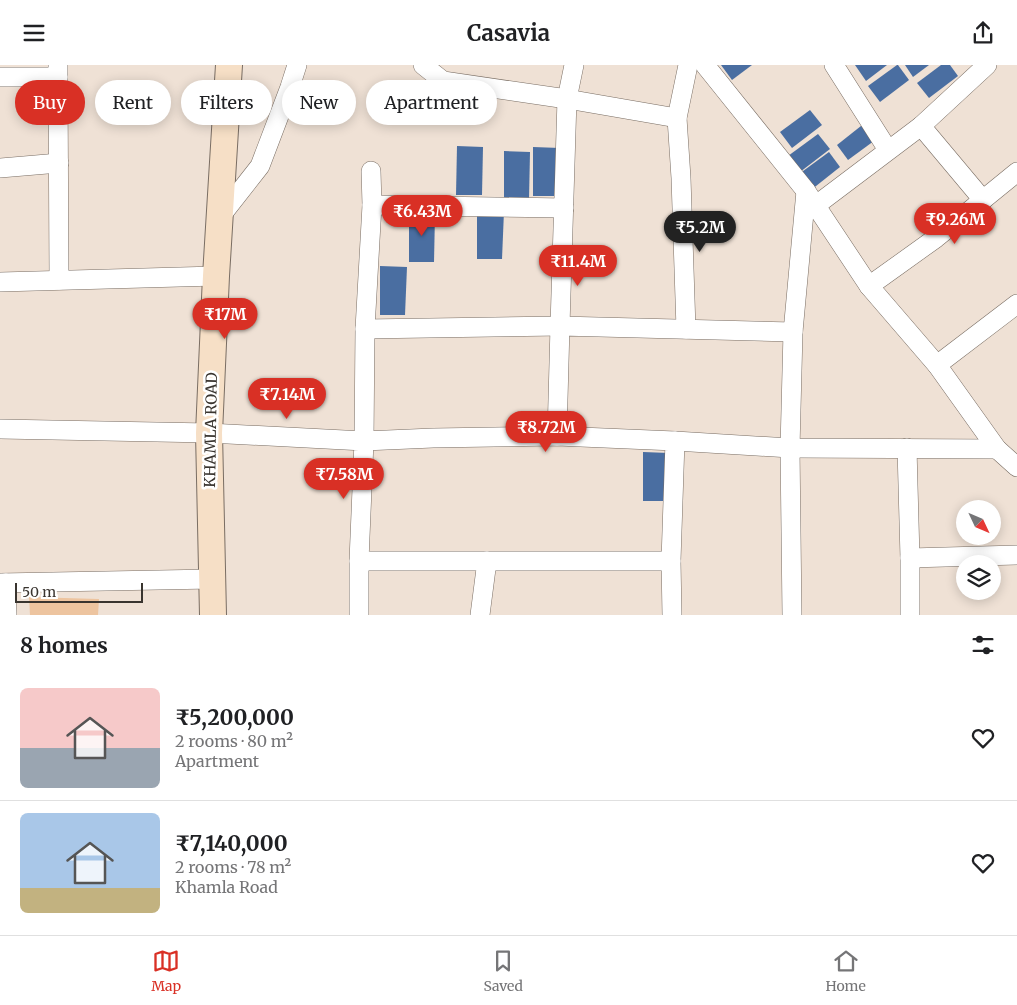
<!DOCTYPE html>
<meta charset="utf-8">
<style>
body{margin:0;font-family:Merriweather,serif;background:#f2f2f2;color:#202124;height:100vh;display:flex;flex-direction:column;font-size:19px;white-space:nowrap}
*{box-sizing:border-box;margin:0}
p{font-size:16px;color:#757577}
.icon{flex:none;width:28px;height:28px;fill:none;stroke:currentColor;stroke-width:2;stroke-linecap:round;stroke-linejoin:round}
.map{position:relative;height:550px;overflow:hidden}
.details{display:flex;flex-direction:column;background:#fff;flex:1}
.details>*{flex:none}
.guide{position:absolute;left:15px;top:15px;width:500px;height:45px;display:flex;gap:10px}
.needle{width:32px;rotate:134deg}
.tools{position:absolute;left:956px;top:435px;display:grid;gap:10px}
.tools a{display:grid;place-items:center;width:45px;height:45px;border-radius:50%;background:#fff;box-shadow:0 2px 12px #0003;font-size:25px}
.scale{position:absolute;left:15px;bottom:12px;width:128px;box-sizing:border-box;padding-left:5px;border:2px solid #39342f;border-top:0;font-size:14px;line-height:18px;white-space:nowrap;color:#39342f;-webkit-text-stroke:4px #fff;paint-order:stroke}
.price{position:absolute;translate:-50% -42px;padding:0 11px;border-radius:18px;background:#d93025;color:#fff;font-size:16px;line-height:32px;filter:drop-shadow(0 1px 2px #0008)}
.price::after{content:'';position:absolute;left:50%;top:30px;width:15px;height:11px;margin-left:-8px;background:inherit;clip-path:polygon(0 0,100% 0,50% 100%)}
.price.on{background:#222;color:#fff}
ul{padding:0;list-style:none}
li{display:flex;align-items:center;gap:15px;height:125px;padding:0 20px}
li+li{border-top:1px solid #e0e0e0}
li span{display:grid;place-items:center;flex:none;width:140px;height:100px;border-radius:8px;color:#555}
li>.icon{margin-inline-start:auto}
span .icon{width:60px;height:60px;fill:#fffc;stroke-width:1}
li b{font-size:21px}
h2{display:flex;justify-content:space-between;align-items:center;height:60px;padding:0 20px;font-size:21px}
.tag{padding:0 18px;border-radius:22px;background:#fff;box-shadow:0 2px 12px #0003;font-size:18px;line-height:45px}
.tag.on{background:#d93025;color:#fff}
header{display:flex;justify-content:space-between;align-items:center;height:65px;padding:0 20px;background:#fff;font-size:22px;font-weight:700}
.tab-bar{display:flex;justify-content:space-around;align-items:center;height:70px;border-top:1px solid #e0e0e0;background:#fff;font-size:14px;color:#757577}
.tab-bar a{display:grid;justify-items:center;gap:2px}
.tab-bar .on{color:#d93025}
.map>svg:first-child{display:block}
.green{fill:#edc49f}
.building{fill:#4a6ea1}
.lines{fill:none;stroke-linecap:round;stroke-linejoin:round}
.street-casing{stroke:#796d63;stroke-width:20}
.secondary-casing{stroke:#796d63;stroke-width:28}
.street{stroke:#fff;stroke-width:19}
.secondary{stroke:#f6dfc6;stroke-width:26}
.labels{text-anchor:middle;stroke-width:5;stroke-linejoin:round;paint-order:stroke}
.street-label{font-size:15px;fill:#39342f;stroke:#fff}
</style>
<header><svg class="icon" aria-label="menu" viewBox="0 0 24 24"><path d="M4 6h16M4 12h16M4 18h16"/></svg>Casavia<svg class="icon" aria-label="share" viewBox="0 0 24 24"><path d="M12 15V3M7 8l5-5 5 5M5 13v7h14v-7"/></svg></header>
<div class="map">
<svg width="1017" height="550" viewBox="0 0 1017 550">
<rect width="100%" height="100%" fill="#efe1d5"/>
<path class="green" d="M29 532 99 534 98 550H30Z"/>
<g class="building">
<path d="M721 0H752L732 15Z"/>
<path d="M855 0H887L866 16Z"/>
<path d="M897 0H898L909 15 880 37 868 21Z"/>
<path d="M905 0H929L913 12Z"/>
<path d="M941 0H950L958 11 929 33 917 18Z"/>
<path d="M810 45 822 60 792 83 780 67Z"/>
<path d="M866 57 878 73 848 95 837 80Z"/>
<path d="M818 69 830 84 800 107 788 91Z"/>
<path d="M457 81 483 82 482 130H456Z"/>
<path d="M533 82 560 83 558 131H533Z"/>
<path d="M504 86 530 87 529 135H504Z"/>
<path d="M829 87 840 102 811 125 799 109Z"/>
<path d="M477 145 504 146 502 194H477Z"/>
<path d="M409 147 435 149 434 197H409Z"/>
<path d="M380 201 407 202 405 250H380Z"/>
<path d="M643 387 669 388 668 436H643Z"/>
</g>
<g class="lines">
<defs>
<g id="street">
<path d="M423 0 443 16 567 34 574 0"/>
<path d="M705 0 806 126 869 221 937 300 997 384 1017 402"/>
<path d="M834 0 888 85"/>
<path d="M0 12H58V0"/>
<path d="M58 12 59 215"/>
<path d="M921 61 983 135"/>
<path d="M0 103 59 98"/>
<path d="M371 106 372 140 365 264 364 376 433 373 557 371 675 376 671 496H487L480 550"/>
<path d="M372 140 564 143"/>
<path d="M815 141 921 61 987 0"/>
<path d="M220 152 260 101 290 22 297 0"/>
<path d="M0 217 216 211"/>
<path d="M869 221 936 173 1017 107"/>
<path d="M365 264 560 261 567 34 677 53"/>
<path d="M686 264 681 113 677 53 688 0"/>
<path d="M937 300 1017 239"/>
<path d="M0 364 209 368 364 376 359 496V550"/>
<path d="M557 371 560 261 793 267"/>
<path d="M675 376 790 383 997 384"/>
<path d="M907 383 910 493"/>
<path d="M359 496H487"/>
<path d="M671 496 672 550"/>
<path d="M0 518 212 514"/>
<path d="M6 518 7 550"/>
<path d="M792 550 790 383 793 267 806 126"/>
<path d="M910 550V493L1017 490"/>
</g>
<path id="secondary" d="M213 550 209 368 216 211 229 0"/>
</defs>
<use href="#street" class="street-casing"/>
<use href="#secondary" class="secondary-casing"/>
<use href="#street" class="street"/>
<use href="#secondary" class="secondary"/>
</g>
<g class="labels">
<g class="street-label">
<text transform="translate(211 365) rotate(-89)" y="5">KHAMLA ROAD</text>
</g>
</g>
</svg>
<div class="tools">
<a><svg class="needle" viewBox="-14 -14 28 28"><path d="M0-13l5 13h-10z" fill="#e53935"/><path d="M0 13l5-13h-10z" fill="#757577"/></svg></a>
<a><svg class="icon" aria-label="layers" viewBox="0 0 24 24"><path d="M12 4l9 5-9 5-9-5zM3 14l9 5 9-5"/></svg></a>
</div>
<div class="scale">50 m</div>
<b class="price" style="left:422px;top:172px">₹6.43M</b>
<b class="price" style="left:955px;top:180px">₹9.26M</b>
<b class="price on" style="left:700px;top:188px">₹5.2M</b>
<b class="price" style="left:578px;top:222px">₹11.4M</b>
<b class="price" style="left:225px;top:275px">₹17M</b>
<b class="price" style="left:287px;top:355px">₹7.14M</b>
<b class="price" style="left:546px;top:388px">₹8.72M</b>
<b class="price" style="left:344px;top:435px">₹7.58M</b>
<div class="guide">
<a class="tag on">Buy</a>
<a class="tag">Rent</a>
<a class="tag">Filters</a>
<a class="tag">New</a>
<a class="tag">Apartment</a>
</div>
</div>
<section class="details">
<h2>8 homes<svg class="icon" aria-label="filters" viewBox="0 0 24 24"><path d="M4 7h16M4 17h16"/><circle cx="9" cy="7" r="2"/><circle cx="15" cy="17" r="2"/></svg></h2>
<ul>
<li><span style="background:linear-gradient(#f6c9c9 60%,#9aa5b1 0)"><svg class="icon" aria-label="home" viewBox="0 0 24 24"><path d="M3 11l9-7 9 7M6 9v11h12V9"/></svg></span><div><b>₹5,200,000</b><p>2 rooms · 80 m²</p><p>Apartment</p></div><svg class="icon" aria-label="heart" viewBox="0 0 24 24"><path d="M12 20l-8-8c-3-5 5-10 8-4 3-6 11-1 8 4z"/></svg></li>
<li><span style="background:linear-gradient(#a9c7e8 75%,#c2b280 0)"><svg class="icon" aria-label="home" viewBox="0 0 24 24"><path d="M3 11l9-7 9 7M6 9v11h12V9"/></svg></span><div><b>₹7,140,000</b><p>2 rooms · 78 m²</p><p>Khamla Road</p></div><svg class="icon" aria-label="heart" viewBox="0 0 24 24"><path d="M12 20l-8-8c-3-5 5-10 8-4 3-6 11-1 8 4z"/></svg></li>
</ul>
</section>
<nav class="tab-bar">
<a class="on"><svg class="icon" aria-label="map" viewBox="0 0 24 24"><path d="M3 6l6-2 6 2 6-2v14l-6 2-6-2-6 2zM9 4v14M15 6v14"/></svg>Map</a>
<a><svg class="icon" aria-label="saved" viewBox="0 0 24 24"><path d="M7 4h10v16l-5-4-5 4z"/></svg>Saved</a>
<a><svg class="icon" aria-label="home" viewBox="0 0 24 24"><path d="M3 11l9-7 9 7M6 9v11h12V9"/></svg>Home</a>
</nav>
